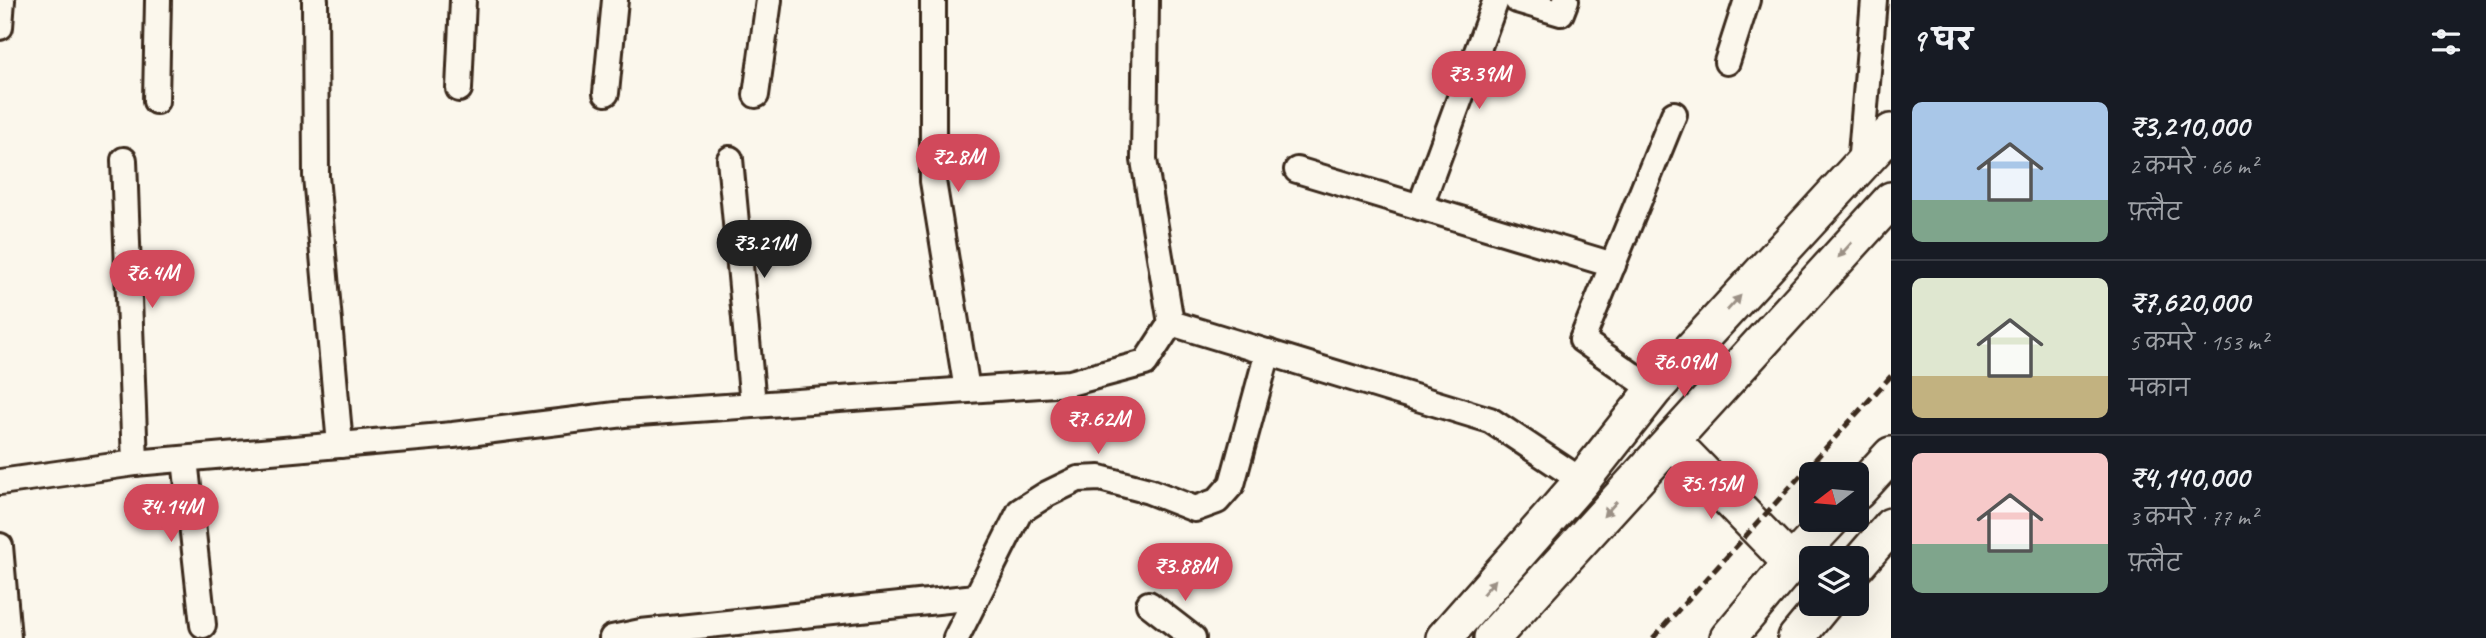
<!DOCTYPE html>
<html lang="hi">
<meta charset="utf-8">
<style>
body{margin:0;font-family:Caveat,"Playpen Sans Deva",sans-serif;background:#20242c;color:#f1f3f6;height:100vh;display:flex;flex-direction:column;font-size:26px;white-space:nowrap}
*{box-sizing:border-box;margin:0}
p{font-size:23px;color:#9ea1a6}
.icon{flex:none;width:38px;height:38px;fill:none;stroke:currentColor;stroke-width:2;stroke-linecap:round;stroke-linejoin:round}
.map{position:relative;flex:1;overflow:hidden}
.drawer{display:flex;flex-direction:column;background:#171b24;width:595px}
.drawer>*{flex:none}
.needle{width:46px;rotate:254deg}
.tools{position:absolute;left:1799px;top:462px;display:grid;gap:14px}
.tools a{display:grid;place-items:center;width:70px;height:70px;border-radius:10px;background:#171b24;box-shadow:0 7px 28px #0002;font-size:35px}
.price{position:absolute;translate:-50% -60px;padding:0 16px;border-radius:24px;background:#d1495b;color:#fff;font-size:23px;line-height:46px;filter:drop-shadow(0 2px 4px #0008)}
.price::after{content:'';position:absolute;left:50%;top:42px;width:21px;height:16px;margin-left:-10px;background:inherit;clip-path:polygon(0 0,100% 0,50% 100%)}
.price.selected{background:#222;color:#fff}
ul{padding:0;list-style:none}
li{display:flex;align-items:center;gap:21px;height:175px;padding:0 21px}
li+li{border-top:2px solid #363941}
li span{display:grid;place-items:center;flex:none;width:196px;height:140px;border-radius:10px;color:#555}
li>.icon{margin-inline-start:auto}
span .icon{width:84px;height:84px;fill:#fffc;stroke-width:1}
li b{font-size:30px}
h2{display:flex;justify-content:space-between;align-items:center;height:84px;padding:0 21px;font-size:30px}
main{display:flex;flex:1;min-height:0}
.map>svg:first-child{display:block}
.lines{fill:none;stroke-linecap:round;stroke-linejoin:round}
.street-casing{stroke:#3b2a1e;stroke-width:30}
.secondary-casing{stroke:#3b2a1e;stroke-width:40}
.street{stroke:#fbf7ec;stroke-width:24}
.secondary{stroke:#fbf7ec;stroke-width:35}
.rail{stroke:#3b2a1e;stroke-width:5;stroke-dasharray:10 5;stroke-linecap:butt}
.oneway{fill:#9b9085}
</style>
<main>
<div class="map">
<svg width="1891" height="638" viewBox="0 0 1891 638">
<rect width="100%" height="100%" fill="#fbf7ec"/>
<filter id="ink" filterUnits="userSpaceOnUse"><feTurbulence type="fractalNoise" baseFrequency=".0143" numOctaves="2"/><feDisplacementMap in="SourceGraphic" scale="14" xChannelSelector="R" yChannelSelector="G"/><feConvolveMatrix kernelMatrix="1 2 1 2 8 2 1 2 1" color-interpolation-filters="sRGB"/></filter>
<g filter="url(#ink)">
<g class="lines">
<defs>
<g id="street">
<path d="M315 0 316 176 340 445"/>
<path d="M933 0V181L967 390"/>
<path d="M1146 0 1144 160 1171 323 1490 420 1582 481"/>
<path d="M1517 0 1561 13 1566 0"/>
<path d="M0 27 2 0"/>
<path d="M1727 62 1747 0"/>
<path d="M459 89 463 0"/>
<path d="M606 93 615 0"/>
<path d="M756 95 769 0"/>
<path d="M156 101 158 0"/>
<path d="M730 159 753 404"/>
<path d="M124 160 135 463"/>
<path d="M1860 166 1874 0"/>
<path d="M1297 170 1613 265"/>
<path d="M1420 207 1496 0"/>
<path d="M1654 390 1582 340 1674 114"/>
<path d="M185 459 203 625"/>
<path d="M0 482 135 463 453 435 624 414 1070 383 1145 363 1171 323"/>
<path d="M0 546 8 638"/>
<path d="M1149 604 1193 638"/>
<path d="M612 638 641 632 976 597"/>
<path d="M956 638 1020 511 1047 494 1078 479 1100 478 1149 491 1195 509 1217 501 1232 484 1268 352"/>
</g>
<g id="secondary">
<path d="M1672 441 1791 563"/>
<path d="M1857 492 1891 455"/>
<path d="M1857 565 1891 526"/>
<path d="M1444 638 1582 481 1654 390 1891 132"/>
<path d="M1492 638 1891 200"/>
<path d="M1728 638 1791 563 1831 520"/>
<path d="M1796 638 1824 604"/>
</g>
</defs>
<use href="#street" class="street-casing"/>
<use href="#secondary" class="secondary-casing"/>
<use href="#street" class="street"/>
<use href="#secondary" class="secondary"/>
<path class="rail" d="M1653 638 1891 376"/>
</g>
<defs><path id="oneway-solid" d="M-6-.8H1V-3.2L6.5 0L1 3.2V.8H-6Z" transform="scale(1.75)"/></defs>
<g class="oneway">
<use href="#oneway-solid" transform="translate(1845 250) rotate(132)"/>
<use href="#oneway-solid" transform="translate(1734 303) rotate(-48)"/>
<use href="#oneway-solid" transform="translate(1610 509) rotate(132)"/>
<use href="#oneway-solid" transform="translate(1489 587) rotate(-49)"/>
</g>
</g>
</svg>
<div class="tools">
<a><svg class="needle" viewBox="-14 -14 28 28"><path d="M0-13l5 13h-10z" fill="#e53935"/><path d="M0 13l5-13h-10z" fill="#9ea1a6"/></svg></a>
<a><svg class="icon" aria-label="layers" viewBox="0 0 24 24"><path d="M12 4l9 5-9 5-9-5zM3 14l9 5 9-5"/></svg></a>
</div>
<b class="price" style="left:1479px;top:111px">₹3.39M</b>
<b class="price" style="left:958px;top:194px">₹2.8M</b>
<b class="price selected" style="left:764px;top:280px">₹3.21M</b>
<b class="price" style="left:152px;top:310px">₹6.4M</b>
<b class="price" style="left:1684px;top:399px">₹6.09M</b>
<b class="price" style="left:1098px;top:456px">₹7.62M</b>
<b class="price" style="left:1711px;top:521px">₹5.15M</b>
<b class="price" style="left:171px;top:544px">₹4.14M</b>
<b class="price" style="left:1185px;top:603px">₹3.88M</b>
</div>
<section class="drawer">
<h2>9 घर<svg class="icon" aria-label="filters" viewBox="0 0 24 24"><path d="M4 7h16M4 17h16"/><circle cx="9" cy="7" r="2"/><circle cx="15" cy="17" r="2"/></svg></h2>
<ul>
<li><span style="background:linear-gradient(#a9c7e8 70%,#7fa58c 0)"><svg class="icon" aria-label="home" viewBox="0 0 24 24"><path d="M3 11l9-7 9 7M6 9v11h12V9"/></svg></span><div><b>₹3,210,000</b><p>2 कमरे · 66 m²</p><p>फ़्लैट</p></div></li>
<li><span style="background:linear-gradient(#dfe7d0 70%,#c2b280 0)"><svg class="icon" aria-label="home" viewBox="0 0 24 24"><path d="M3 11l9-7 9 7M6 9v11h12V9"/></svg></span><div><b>₹7,620,000</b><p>5 कमरे · 153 m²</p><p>मकान</p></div></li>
<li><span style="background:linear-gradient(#f6c9c9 65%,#7fa58c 0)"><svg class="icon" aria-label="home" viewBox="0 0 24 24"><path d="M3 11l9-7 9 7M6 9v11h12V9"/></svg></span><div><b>₹4,140,000</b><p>3 कमरे · 77 m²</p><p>फ़्लैट</p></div></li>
</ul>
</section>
</main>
